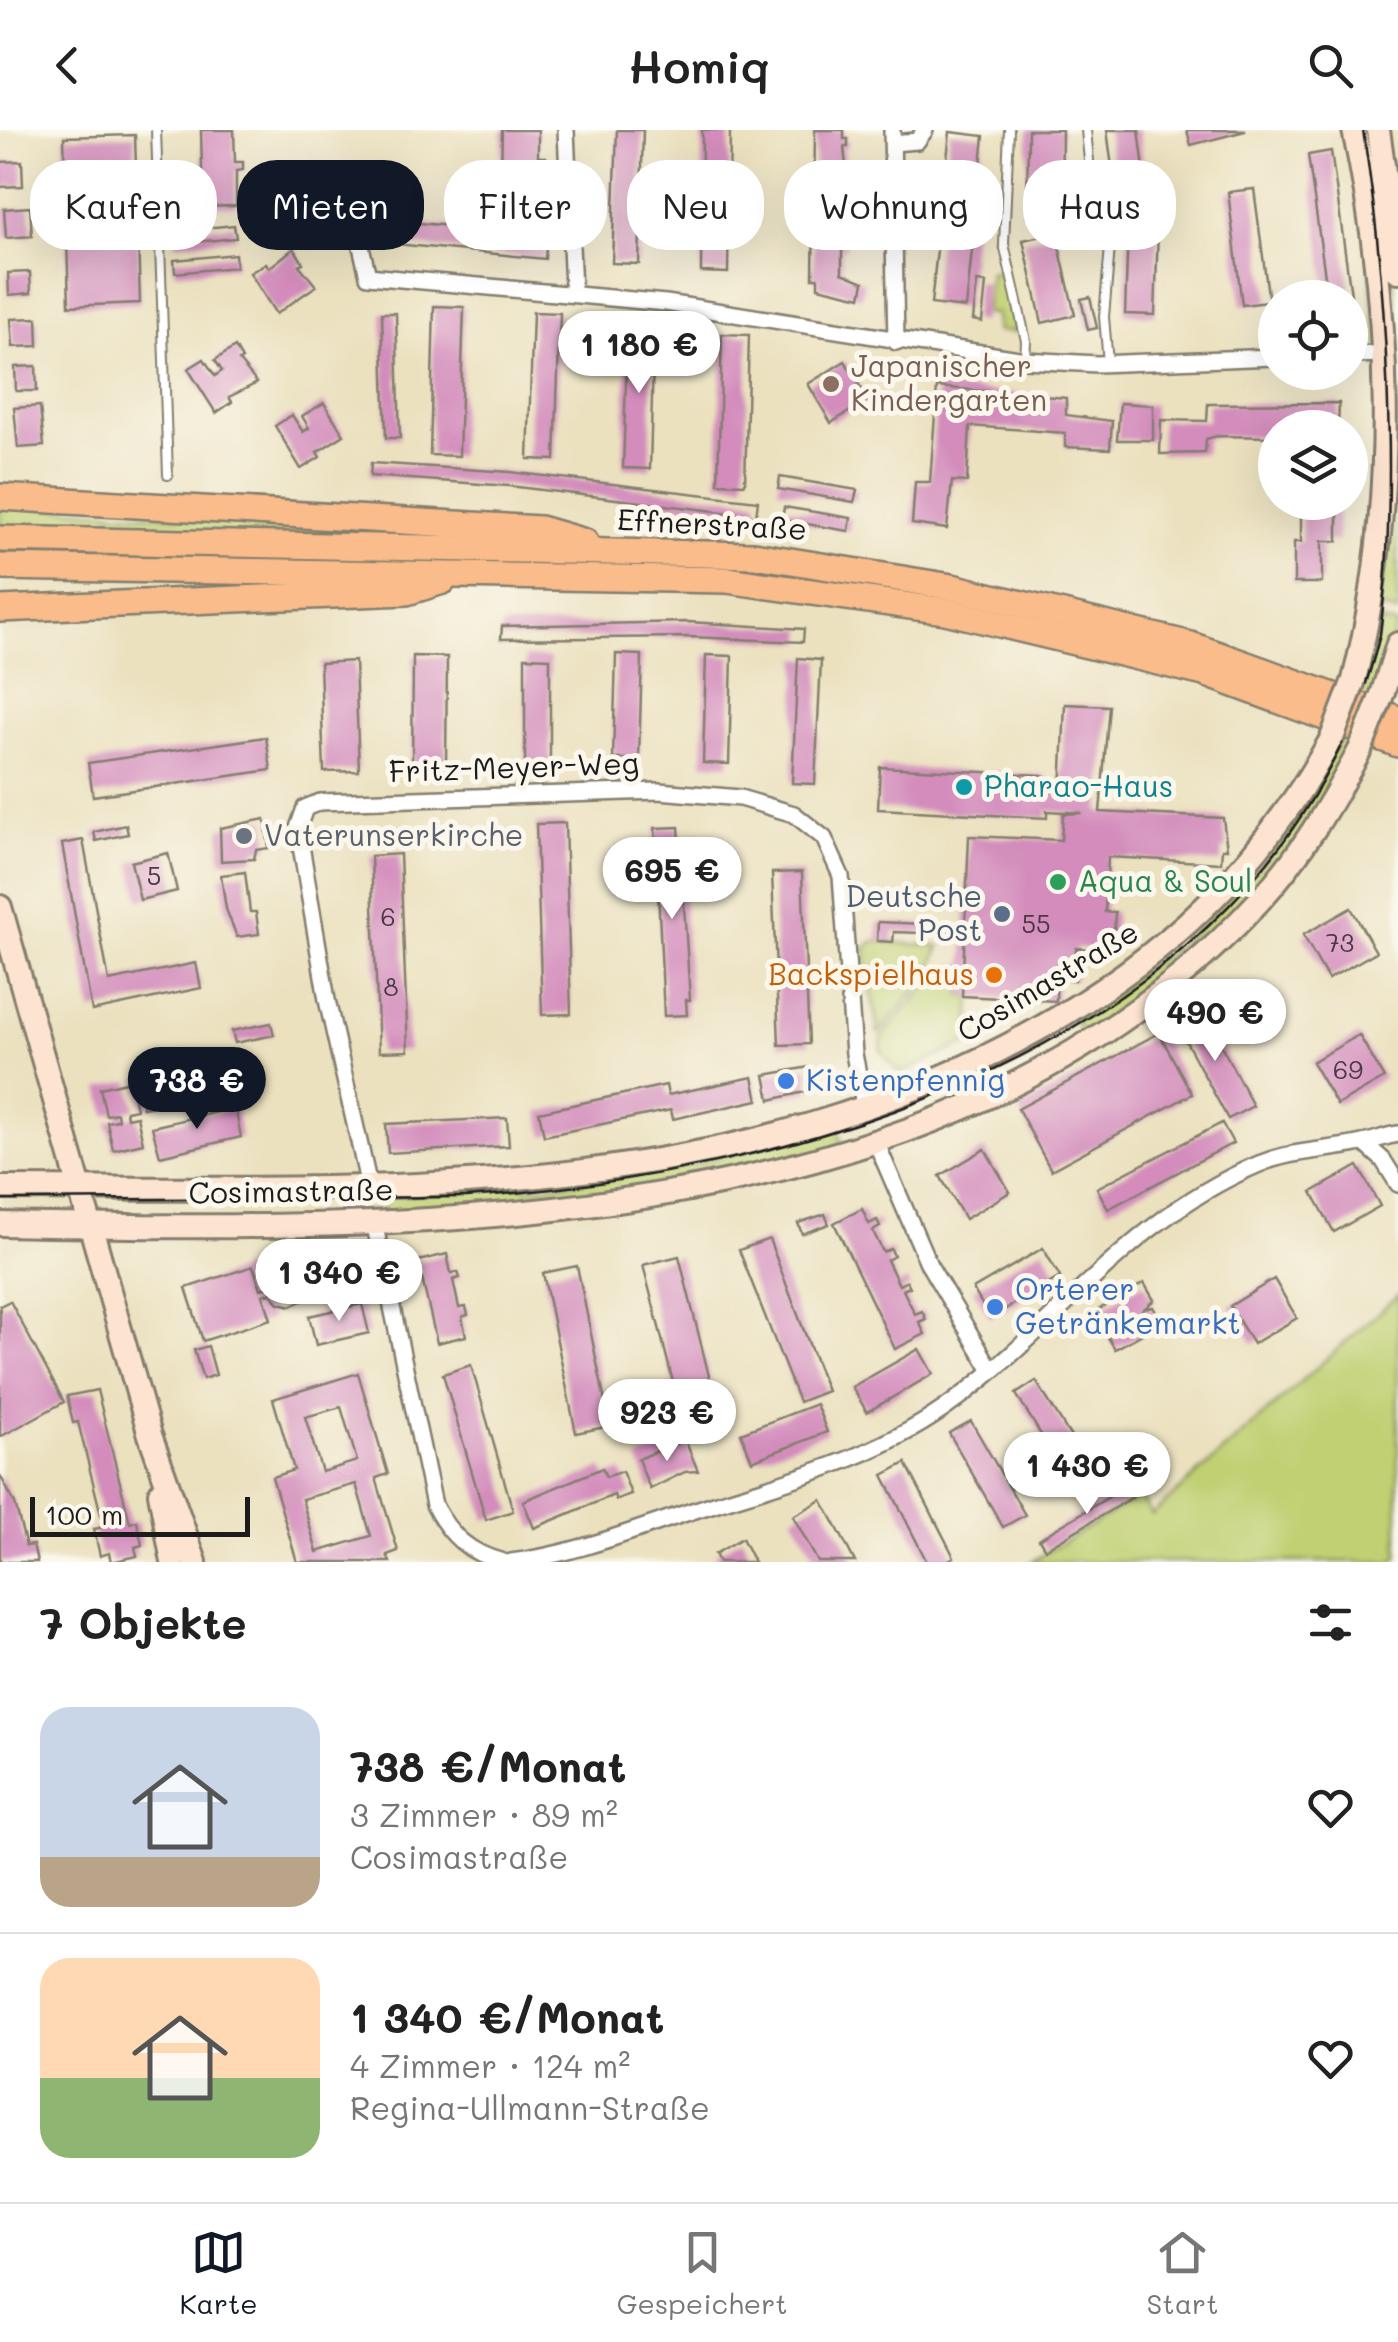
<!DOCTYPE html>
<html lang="de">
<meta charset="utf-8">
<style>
body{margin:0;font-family:Mali,sans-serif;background:#f2f2f2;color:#222;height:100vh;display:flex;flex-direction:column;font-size:38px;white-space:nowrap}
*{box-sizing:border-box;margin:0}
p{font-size:32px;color:#767676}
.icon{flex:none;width:55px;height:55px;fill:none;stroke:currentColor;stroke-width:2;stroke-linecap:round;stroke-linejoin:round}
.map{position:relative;height:1432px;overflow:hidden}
.sheet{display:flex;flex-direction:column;background:#fff;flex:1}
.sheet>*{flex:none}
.top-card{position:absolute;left:30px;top:30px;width:1340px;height:90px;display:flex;gap:20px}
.buttons{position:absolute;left:1258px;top:150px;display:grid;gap:20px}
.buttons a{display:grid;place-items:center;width:110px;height:110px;border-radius:50%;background:#fff;box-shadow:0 10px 40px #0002;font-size:50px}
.scale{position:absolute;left:30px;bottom:25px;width:220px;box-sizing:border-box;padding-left:10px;border:5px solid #1c1c1c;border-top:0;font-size:28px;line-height:35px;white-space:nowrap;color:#1c1c1c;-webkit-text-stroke:8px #fbf7ec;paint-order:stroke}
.price{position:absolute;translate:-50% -85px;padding:0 22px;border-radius:35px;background:#fff;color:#222;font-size:32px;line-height:65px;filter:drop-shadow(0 2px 5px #0008)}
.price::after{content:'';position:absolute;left:50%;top:60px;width:30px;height:22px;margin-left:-15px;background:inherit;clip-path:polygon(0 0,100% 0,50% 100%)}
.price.active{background:#111827;color:#fff}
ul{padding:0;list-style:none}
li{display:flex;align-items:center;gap:30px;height:250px;padding:0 40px}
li+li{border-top:2px solid #e0e0e0}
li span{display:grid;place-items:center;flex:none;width:280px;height:200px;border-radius:30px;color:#555}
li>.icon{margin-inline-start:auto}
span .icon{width:120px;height:120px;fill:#fffc;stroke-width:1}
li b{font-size:42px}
h2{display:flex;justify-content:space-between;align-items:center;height:120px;padding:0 40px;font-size:42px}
.chip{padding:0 35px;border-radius:40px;background:#fff;box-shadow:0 10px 40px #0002;font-size:35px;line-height:90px}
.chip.active{background:#111827;color:#fff}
header{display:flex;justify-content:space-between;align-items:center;height:130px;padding:0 40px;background:#fff;font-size:45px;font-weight:600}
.tab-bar{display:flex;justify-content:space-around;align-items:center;height:140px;border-top:2px solid #e0e0e0;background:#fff;font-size:28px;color:#767676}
.tab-bar a{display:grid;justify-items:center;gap:5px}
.tab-bar .active{color:#111827}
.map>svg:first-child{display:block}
.green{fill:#c0d072;stroke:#6e7647;stroke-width:2.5}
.building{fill:#d38cbc;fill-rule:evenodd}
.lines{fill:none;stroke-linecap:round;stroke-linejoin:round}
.service-casing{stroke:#847e6e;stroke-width:12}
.minor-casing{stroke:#847e6e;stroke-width:20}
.secondary-casing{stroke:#847e6e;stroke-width:28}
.trunk-casing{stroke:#847e6e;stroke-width:30}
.service{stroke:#fff;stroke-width:8}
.minor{stroke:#fff;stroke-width:15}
.secondary{stroke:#fde4d0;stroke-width:22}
.trunk{stroke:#f9bc8a;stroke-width:25}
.tram{stroke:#1c1c1c;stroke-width:2.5}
.secondary-bridge-casing{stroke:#847e6e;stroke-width:28;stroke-linecap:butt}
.secondary-bridge{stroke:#fde4d0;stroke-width:22}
.education-dot{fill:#8d6e63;stroke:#fbf7ec;stroke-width:4}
.culture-dot{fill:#0f9aa8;stroke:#fbf7ec;stroke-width:4}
.worship-dot{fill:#6b7280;stroke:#fbf7ec;stroke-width:4}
.leisure-dot{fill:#2e9e5b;stroke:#fbf7ec;stroke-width:4}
.service-dot{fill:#5c6f8a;stroke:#fbf7ec;stroke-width:4}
.food-dot{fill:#e8710a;stroke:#fbf7ec;stroke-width:4}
.shop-dot{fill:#3f7fe0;stroke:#fbf7ec;stroke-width:4}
.labels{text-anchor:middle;stroke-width:10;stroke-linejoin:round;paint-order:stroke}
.number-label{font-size:25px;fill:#4a3844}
.education-label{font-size:30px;fill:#785e54;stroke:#fbf7ec;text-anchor:start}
.street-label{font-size:30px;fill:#1c1c1c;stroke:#fbf7ec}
.culture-label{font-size:30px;fill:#0d838f;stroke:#fbf7ec;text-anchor:start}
.worship-label{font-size:30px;fill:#5b616d;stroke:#fbf7ec;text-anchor:start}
.leisure-label{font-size:30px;fill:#27864d;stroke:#fbf7ec;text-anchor:start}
.service-label{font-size:30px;fill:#4e5e75;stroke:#fbf7ec;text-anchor:end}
.food-label{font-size:30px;fill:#c56008;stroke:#fbf7ec;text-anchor:end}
.shop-label{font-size:30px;fill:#366cbe;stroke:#fbf7ec;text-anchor:start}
</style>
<header><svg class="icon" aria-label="back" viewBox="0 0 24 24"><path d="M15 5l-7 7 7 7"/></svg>Homiq<svg class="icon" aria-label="search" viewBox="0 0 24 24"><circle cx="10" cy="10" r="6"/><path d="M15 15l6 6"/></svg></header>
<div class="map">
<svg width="1398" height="1432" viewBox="0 0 1398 1432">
<rect width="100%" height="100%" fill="#fbf7ec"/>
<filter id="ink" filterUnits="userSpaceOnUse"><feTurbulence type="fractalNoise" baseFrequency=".01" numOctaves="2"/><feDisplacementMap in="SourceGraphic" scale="20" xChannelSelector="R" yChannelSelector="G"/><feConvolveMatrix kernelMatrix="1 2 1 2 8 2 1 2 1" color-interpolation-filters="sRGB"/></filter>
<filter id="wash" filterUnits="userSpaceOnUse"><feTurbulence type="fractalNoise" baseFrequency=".0048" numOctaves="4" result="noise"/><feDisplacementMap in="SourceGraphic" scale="40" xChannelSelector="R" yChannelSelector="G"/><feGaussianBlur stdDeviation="2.25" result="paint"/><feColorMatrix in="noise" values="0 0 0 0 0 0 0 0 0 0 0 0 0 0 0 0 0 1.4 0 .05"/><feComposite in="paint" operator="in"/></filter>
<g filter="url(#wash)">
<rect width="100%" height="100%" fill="#ebe1bf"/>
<g class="green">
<path d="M1359 0H1374L1398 194V483L1377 478 1391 400Z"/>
<path d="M990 142H1002L1017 202 997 201 996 184 985 183Z"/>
<path d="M0 375 534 409 0 400Z"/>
<path d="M0 419 761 436 876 450 1006 482 760 443 0 425Z"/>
<path d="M1374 491 1397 495 1365 593 1307 702 1196 824 1083 905 1073 887 1183 813 1267 728 1350 580Z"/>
<path d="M873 811 940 816 928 847 878 903 865 819Z"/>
<path d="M957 836H963L962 866 971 867 969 912 900 944 881 921 882 905 933 850Z"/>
<path d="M836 996 844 1017 808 1028 579 1069 348 1087 349 1082 383 1080 384 1067 521 1055 529 1059 697 1033Z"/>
<path d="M1398 1165V1427L1390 1432H1031L1140 1366 1152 1385Z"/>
</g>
<g id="blocks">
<g class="building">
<path d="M201 0H234L235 32H243V40L236 41V76L203 77Z"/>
<path d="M502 0H538V27H546L549 38 538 40V45H501Z"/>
<path d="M617 0H643L639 134 612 133Z"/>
<path d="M702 0H730L728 143 701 142Z"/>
<path d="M815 0H844V9H848V17H844L847 46H843V75H847L842 110 847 111V118L842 119V143L864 152 861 167 818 157V148H813Z"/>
<path d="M1028 0H1062L1061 86H1027Z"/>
<path d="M1107 0H1139L1149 78 1118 82Z"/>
<path d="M1187 0H1245V1L1191 15Z"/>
<path d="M950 2 984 6 966 178 931 174Z"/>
<path d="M135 5 140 173 69 176 64 7Z"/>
<path d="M1331 21 1351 165 1328 168 1308 25Z"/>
<path d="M22 31 23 56 0 57V32Z"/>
<path d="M1254 59 1269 172 1242 175 1228 62Z"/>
<path d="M30 77 32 106 6 108 4 79Z"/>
<path d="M397 91 547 105 545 129 395 114Z"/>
<path d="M234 95 236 108 175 114 174 101Z"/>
<path d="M1128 98 1158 99 1155 185 1125 184Z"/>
<path d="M1056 103 1075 185 1042 193 1023 110Z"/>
<path d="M294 118 303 133 299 135 316 156 276 184 250 143 266 133 269 138Z"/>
<path d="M235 124 236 137 175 143 174 130Z"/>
<path d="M30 142 31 163 9 165 8 143Z"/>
<path d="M977 152 986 153 982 192 973 190Z"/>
<path d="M1090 167 1097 198 1088 200 1081 169Z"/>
<path d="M434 176 464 177 459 326 430 325Z"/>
<path d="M533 182 560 183 555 330 528 329Z"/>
<path d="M382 183H396L400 308H386Z"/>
<path d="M37 188 38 216 13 217 11 189Z"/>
<path d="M628 193 654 194 650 339 623 338Z"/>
<path d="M722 204 749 205 745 354 718 353Z"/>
<path d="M235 217 242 229 239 231 257 253 229 267 232 272 216 283 188 239 204 229 215 246 222 241 215 230Z"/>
<path d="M845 231 868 270 831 293 808 254Z"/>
<path d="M36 236 37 261H16L15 237Z"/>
<path d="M937 257 1066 268V285L1112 291 1110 319 1065 317V303L970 296 967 352 952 351 947 399 912 394 915 352H930Z"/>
<path d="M324 273 344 305 317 322 320 327 301 339 275 296 292 285 303 302 309 298 302 286Z"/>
<path d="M1120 273 1153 275V310H1117Z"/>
<path d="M1339 273 1338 298H1275V307L1217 306 1206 309 1205 323 1160 324 1161 290 1207 291 1208 274Z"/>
<path d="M40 276 44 316 18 318 14 278Z"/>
<path d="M371 333 510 342 758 371 756 386 509 356 370 346Z"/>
<path d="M780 347 857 360 854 372 778 359Z"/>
<path d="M1301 372H1338V411H1322V453H1294V412H1301Z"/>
<path d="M784 377 851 388 849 401 782 390Z"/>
<path d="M688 492 804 499 803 512 690 507 501 509 502 496Z"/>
<path d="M616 524 642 525 639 629H613Z"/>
<path d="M706 525 732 526 729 634 703 633Z"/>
<path d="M413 526 447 527 446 638H412Z"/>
<path d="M525 527 550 528V634H525Z"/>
<path d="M798 528 821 530 815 654 792 653Z"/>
<path d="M355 531 359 641 324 642 320 533Z"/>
<path d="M1065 574 1109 576 1100 682 1223 688 1227 719H1222L1221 733 1108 727 1105 782H1115L1113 820 1076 818 1075 850 1057 849 1056 871 962 866 969 706 1061 710 1063 684 1082 683 1047 681V688L878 679 880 637 1042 645 1049 648 1048 661H1061Z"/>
<path d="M266 607 271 640 93 666 88 633Z"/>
<path d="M265 689 269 718 256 720 254 729 221 731 220 698Z"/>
<path d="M565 693 571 884 542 885 536 694Z"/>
<path d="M126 695 128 704 96 711 94 702Z"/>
<path d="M679 697 690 870H686L687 885 664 886 655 698Z"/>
<path d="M83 710 109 851 196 833 201 858 92 881 62 714Z"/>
<path d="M168 723 177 761 140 770 131 732Z"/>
<path d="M400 724 408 921 379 922 371 726Z"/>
<path d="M245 742 250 782H256L259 804 237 807 226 779 221 745Z"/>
<path d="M802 742 809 914 779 915 772 743Z"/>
<path d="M1351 778 1376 822 1328 849 1303 805Z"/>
<path d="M878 792 947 795V804L894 802 893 812 877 811Z"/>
<path d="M1202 879 1253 976 1228 989 1176 893Z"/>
<path d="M271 893 274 905 235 913 232 901Z"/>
<path d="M1159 903 1192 964 1051 1040 1018 979Z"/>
<path d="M1359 905 1384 948 1337 975 1312 932Z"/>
<path d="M809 937V961L770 970 765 945Z"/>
<path d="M164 944 171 972 143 978 137 950Z"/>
<path d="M753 947 758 970 673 989 671 980 544 1006 539 982 666 955 668 965Z"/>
<path d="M130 951 136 979 126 981 127 988 137 986 143 1013 113 1020 107 992 118 990 117 983 106 985 100 958Z"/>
<path d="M235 978 241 1007 160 1026 152 997Z"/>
<path d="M507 988 509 1016 388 1023 386 994Z"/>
<path d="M1222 993 1233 1013 1108 1079 1097 1058Z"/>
<path d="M985 1019 1010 1062 965 1089 940 1046Z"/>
<path d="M1358 1036 1380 1076 1334 1102 1312 1062Z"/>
<path d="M862 1079 869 1094 877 1090 880 1097 873 1101 883 1122 891 1119 894 1126 887 1130 899 1155 907 1151 910 1157 903 1160 915 1184 922 1181 926 1189 919 1192 925 1204 895 1219 834 1093Z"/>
<path d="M825 1084 829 1094 802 1104 798 1093Z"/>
<path d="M769 1109 827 1261 799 1272 739 1120Z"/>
<path d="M1043 1118 1060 1147 990 1188 973 1159Z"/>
<path d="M447 1124 451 1143 458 1142 460 1148 453 1150 459 1178 466 1177 468 1185 462 1187 466 1206 437 1213 418 1131Z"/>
<path d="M679 1126 718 1282 683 1291 643 1135Z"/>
<path d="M290 1131 311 1143 313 1156 308 1168 291 1176 279 1173 270 1163 263 1165 271 1189 203 1211 186 1158 253 1136 261 1159 268 1157 273 1139Z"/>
<path d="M577 1136 610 1296 576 1303 543 1143Z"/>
<path d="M1274 1149 1297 1188 1253 1214 1230 1176Z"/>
<path d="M1144 1153 1154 1170 1144 1179 1153 1177 1162 1193 1115 1219 1106 1204 1116 1198 1112 1190 1106 1194 1098 1180Z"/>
<path d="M10 1171 64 1272 0 1307V1176Z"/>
<path d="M362 1174 369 1203 316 1215 309 1186Z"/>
<path d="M208 1216 216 1245 203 1249 194 1220Z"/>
<path d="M919 1219 933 1244 867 1282 852 1257Z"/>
<path d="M471 1235 513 1381 486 1390 443 1244Z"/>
<path d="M358 1243 388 1344 376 1348 398 1421 387 1425 390 1432H297L272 1347 294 1340 273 1269ZM341 1277 357 1331 322 1342 305 1287ZM356 1354 371 1406 317 1422 302 1369Z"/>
<path d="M1036 1251 1094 1344 1073 1357 1016 1264Z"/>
<path d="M97 1260 130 1393 137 1391 142 1415 135 1417 137 1426 111 1432 109 1423 100 1426 94 1399 104 1397 78 1292 73 1293 67 1266Z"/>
<path d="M816 1274 827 1302 752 1331 741 1303Z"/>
<path d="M971 1291 1025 1385 1003 1397 949 1303Z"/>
<path d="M685 1310 698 1341 685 1342 650 1359 638 1329Z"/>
<path d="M906 1333 954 1427 945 1432H927L883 1345Z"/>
<path d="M602 1338 606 1347 622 1341 631 1364 616 1370 614 1365 534 1398 523 1371Z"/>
<path d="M0 1345 15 1374 26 1416 33 1415 37 1432H0Z"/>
<path d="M1127 1356 1133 1367 1045 1419 1039 1409Z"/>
<path d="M822 1370 841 1405 855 1432H818L793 1386Z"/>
<path d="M742 1408 754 1432H719L715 1424Z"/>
</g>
</g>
</g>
<g filter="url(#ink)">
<use href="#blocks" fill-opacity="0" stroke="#847e6e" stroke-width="2.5"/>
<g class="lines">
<defs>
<g id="service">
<path d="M156 0 168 345"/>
<path d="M1009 0 1004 114 1026 211 1025 230"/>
<path d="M1086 0 1091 51 1112 93 1104 187 1108 233"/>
</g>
<g id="minor">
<path d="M566 0 573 161"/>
<path d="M892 0 896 212"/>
<path d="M893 13 917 11 925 0"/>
<path d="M355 91 368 146 666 173 1025 230 1097 234 1275 227"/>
<path d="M1350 225 1382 224"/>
<path d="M876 1012 929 1135 992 1241"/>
<path d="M1364 1013 1383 1030 1398 1054"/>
<path d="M369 1056 327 870 298 698 305 678 320 672 659 661 740 668 794 684 824 708 841 746 854 924 865 979"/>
<path d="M374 1092 434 1375C450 1406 469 1423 503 1432"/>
<path d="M511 1432C571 1425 629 1402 686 1383 778 1353 878 1330 956 1270 1064 1189 1131 1088 1259 1034 1293 1020 1326 1021 1362 1013 1374 1011 1385 1006 1398 1004"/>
</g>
<g id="secondary">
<path d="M1378 0 1398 141"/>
<path d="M1354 550C1398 374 1392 178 1354 0"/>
<path d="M1383 562 1398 514"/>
<path d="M0 777 150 1305 195 1432"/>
<path d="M0 1058C355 1058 713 1081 1035 901 1164 829 1260 738 1332 608"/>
<path d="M0 1094C420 1102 950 1109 1258 772 1300 727 1331 674 1360 620"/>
<path d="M160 1363 173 1432"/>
</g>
<g id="trunk">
<path d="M0 367 540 399 585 412"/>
<path d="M0 409 754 425 952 457 1191 515 1398 589"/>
<path d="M0 437 727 450 945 481 1204 543 1398 614"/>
<path d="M0 479 407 462 443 451"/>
</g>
</defs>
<use href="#service" class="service-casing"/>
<use href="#minor" class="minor-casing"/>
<use href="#secondary" class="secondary-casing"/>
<use href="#trunk" class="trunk-casing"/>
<use href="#service" class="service"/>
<use href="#minor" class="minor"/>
<use href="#secondary" class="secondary"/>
<use href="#trunk" class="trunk"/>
<path class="tram" d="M0 1070 466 1067C826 1043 1282 902 1380 505 1398 357 1387 150 1363 0"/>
<defs>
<g id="secondary-bridge">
<path d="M1332 608 1354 550"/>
<path d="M1360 620 1383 562"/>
</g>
</defs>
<use href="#secondary-bridge" class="secondary-bridge-casing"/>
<use href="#secondary-bridge" class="secondary-bridge"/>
</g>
</g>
<circle class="education-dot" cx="831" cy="254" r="10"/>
<circle class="culture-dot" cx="964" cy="657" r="10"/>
<circle class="worship-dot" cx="244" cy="706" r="10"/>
<circle class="leisure-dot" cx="1058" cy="752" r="10"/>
<circle class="service-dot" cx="1002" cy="784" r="10"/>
<circle class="food-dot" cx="994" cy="845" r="10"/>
<g class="shop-dot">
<circle cx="786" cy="951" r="10"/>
<circle cx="995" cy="1177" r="10"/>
</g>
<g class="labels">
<g class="number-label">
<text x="154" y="755">5</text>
<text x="388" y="796">6</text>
<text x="1036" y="803">55</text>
<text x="1340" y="822">73</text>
<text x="391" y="866">8</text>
<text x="1348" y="949">69</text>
</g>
<g class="education-label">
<text x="851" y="247">Japanischer<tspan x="851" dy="34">Kindergarten</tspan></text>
</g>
<g class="street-label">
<text transform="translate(712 395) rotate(3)" y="10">Effnerstraße</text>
<text transform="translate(514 638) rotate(-2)" y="10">Fritz-Meyer-Weg</text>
<text transform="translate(1048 852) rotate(-31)" y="10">Cosimastraße</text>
<text transform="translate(291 1062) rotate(-1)" y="10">Cosimastraße</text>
</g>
<g class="culture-label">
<text x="984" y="667">Pharao-Haus</text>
</g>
<g class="worship-label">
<text x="264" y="716">Vaterunserkirche</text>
</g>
<g class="leisure-label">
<text x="1078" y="762">Aqua &amp; Soul</text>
</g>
<g class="service-label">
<text x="982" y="777">Deutsche<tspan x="982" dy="34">Post</tspan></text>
</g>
<g class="food-label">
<text x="974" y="855">Backspielhaus</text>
</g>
<g class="shop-label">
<text x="806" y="961">Kistenpfennig</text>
<text x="1015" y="1170">Orterer<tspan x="1015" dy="34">Getränkemarkt</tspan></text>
</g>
</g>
</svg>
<div class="buttons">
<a><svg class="icon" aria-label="locate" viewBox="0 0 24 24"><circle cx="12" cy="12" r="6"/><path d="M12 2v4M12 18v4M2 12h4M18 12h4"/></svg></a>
<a><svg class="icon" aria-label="layers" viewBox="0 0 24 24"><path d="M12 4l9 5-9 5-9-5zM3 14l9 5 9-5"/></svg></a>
</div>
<div class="scale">100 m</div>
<b class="price" style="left:639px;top:266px">1 180 €</b>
<b class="price" style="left:672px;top:792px">695 €</b>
<b class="price" style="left:1215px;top:934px">490 €</b>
<b class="price active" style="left:197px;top:1002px">738 €</b>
<b class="price" style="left:339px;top:1194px">1 340 €</b>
<b class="price" style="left:667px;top:1334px">923 €</b>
<b class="price" style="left:1087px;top:1387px">1 430 €</b>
<div class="top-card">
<a class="chip">Kaufen</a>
<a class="chip active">Mieten</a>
<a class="chip">Filter</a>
<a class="chip">Neu</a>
<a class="chip">Wohnung</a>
<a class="chip">Haus</a>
</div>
</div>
<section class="sheet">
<h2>7 Objekte<svg class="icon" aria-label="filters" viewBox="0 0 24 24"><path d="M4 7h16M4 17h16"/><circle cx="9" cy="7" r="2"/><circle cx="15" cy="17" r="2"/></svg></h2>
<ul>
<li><span style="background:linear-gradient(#c9d6e8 75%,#b9a48a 0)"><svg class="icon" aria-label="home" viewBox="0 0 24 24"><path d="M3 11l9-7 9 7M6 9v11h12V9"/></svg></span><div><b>738 €/Monat</b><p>3 Zimmer · 89 m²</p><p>Cosimastraße</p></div><svg class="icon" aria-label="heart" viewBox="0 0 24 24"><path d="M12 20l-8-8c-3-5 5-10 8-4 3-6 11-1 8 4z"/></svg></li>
<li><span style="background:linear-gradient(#ffd9b3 60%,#8fb573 0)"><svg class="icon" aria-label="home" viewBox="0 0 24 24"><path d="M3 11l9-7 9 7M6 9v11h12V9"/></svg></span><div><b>1 340 €/Monat</b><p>4 Zimmer · 124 m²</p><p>Regina-Ullmann-Straße</p></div><svg class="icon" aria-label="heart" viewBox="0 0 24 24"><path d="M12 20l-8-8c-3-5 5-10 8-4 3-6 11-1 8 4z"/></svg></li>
</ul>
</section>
<nav class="tab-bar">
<a class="active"><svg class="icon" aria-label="map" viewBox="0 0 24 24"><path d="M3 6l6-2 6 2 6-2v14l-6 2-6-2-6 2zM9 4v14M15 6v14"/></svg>Karte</a>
<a><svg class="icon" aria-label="saved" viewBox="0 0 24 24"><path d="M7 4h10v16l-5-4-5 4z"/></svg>Gespeichert</a>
<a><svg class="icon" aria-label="home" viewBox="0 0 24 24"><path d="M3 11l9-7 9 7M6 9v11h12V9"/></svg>Start</a>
</nav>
